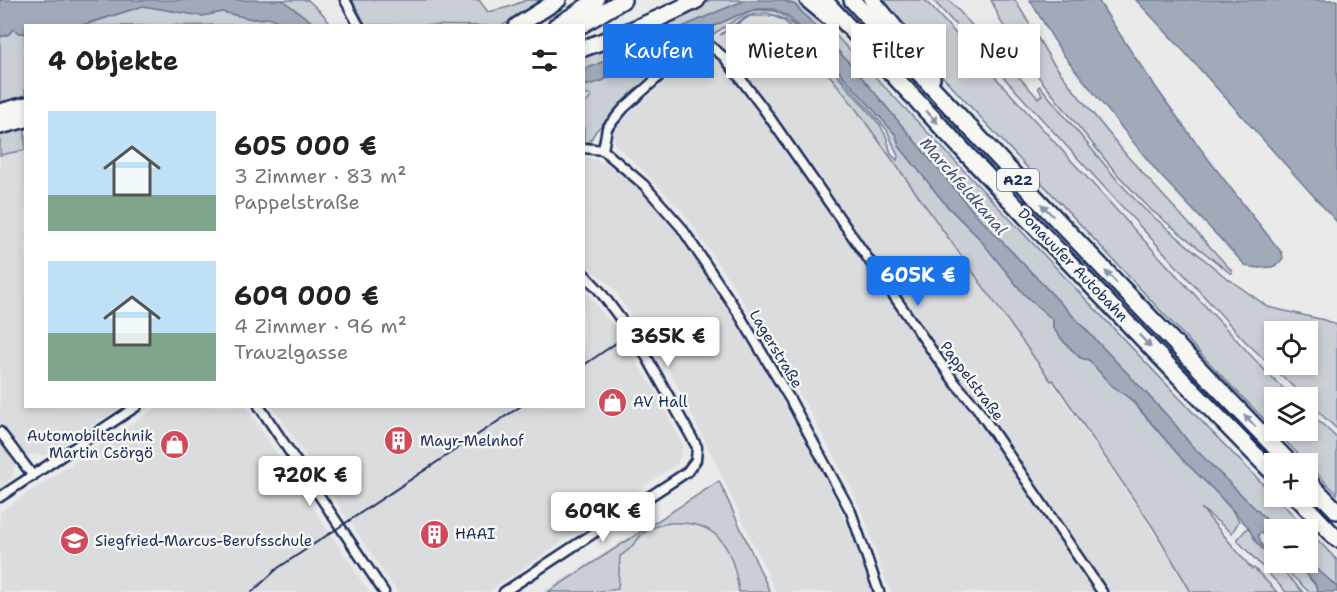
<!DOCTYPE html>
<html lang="de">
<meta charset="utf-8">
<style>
body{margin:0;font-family:"Shantell Sans",sans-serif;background:#f6f6f6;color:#222;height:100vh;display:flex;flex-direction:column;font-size:22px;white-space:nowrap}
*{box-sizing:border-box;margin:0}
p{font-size:20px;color:#767676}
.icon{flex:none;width:33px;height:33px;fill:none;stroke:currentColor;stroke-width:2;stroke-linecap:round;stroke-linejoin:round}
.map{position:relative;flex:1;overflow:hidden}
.drawer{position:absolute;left:24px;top:24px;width:561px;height:384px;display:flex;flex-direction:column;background:#fff;border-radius:0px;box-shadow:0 3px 9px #0003}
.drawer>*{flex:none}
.hud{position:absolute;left:603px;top:24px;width:570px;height:54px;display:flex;gap:12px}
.controls{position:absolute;left:1264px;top:321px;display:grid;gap:12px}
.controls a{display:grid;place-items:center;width:54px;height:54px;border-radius:0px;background:#fff;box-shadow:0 3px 9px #0003;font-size:30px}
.price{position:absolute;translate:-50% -51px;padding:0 14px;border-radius:6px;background:#fff;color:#222;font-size:20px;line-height:39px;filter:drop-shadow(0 2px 3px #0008)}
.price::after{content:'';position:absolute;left:50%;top:36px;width:18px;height:14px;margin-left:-9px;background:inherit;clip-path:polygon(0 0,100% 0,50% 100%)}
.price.selected{background:#1a73e8;color:#fff}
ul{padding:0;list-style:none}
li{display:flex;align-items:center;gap:18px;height:150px;padding:0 24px}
li span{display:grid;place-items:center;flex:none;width:168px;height:120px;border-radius:0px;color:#555}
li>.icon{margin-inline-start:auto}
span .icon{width:72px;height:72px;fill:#fffc;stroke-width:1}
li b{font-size:26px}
h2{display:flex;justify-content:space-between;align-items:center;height:72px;padding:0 24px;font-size:26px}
.tag{padding:0 21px;border-radius:0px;background:#fff;box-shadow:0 3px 9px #0003;font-size:21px;line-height:54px}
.tag.selected{background:#1a73e8;color:#fff}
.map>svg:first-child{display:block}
.built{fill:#dadcde}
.green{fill:#caced5;stroke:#727e9a;stroke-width:1.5;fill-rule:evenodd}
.water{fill:#a2aaba;stroke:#6c7995;stroke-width:1.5}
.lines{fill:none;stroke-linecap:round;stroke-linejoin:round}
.street-casing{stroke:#1b2f5e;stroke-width:13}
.highway-casing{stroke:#1b2f5e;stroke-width:20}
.street{stroke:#f6f6f2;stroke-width:8}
.highway{stroke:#f6f6f2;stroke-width:15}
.rail{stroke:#1b2f5e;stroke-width:2}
.oneway{fill:#8892a8}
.labels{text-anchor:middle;stroke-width:5;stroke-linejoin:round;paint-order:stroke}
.shield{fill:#f6f6f2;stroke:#5d6b8a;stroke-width:1.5}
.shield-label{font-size:14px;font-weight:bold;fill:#1b2f5e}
.street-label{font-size:15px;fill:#1b2f5e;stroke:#f6f6f2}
.poi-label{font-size:15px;fill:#1b2f5e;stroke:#f6f6f2;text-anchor:start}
.water-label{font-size:16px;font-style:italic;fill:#44547a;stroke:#f6f6f2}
</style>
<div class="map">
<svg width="1337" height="592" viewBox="0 0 1337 592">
<rect width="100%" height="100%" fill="#e9eae9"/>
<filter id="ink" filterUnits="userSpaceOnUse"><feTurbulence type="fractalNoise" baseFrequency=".0167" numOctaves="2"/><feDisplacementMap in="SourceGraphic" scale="12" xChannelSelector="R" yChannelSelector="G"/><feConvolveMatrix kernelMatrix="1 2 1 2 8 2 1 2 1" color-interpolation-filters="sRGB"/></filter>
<g filter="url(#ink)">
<g class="built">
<path d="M761 15 773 16 783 20 793 29 853 105 934 219 1023 340 1130 496 1191 592H891L884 576 864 516 850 486 812 415 735 288 683 212 639 166 616 145 613 137 614 128 692 56 719 35 744 19 750 16Z"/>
<path d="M25 150 26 406 120 407 47 455 31 454 15 465 12 478 0 487V155Z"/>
<path d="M584 157 601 161 613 167 635 186 650 200 698 260 732 312 825 478 851 533 872 592H776L703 436 659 352 634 320 613 288 584 263Z"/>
<path d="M584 290 615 328 657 394 683 445 678 463 488 592H397L273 407 584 406Z"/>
<path d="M159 406 246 407 369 592H0V512Z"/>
<path d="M719 481 739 592H542Z"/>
</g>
<g class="green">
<path d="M282 0H308L323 14 331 25H316Z"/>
<path d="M352 0H479L488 12 509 7 526 0H545L528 12 501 26 366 25Z"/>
<path d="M710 0H746L719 11 584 70V53L639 34Z"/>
<path d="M782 0H801L807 5 1206 426 1308 530 1276 529 1190 444 1173 422 1147 394 972 210 854 68 815 26 795 5Z"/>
<path d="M879 0H925L1142 238 1271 377 1293 397 1275 398V430H1308V411L1337 438V494L1215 369 928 61Z"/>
<path d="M933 0H949L1038 98 1042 95 1038 87 1040 86 1118 181 1144 209 1223 275 1268 307 1324 320 1337 325V429L1308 402V398L1304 397 1245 341ZM1275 332H1308V364H1275Z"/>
<path d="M991 0H1015L1051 60 1073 89 1128 157 1232 271V273H1230L1151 210 1117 174 1040 79 999 19 996 10Z"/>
<path d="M143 6 202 16 222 12 253 19 271 18 286 25 82 26Z"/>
<path d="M756 9H773L788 15 805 33 896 135 899 146 947 206 979 238 1024 294 1053 320V328L1064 342 1080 358 1089 360 1110 384 1130 399 1183 460 1214 490 1232 510 1239 521 1232 533 1201 508 1252 569 1254 568 1277 592H1191L1154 529 1053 380 1051 381 853 105 793 29 783 20 773 16H750L720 35C746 15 762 2 793 25L880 125 887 138 891 154 897 160 898 156 887 130 801 31 786 17 774 11 755 10 737 19 668 63 621 105 596 131 590 141 584 144V105L591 97V95H584V86L602 81 636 61 736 16Z"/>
<path d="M13 29 19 33H25V98L0 104V37L9 34Z"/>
<path d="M25 125V150L0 155V132Z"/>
<path d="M719 481 770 592H739C734 557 724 525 683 523 673 522 661 524 651 528 641 533 638 540 631 547 629 551 624 553 620 556L618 589 592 592H548Z"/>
<path d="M1248 527 1257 543 1303 592H1286L1237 540Z"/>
<path d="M1308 530 1337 560V587L1308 561Z"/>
<path d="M1279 563H1297L1315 585 1318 592H1309Z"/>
</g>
<g class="water">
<path d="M0 0H282L316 25H286L271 18 253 19 222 12 202 16 143 6 82 25 26 26 25 33H19L13 29 9 34 0 37Z"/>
<path d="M746 0H782L795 5 854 68 972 210 1147 394 1173 422 1190 444 1276 529 1275 530V545L1261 533 1258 535 1261 544 1275 558V562L1257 543 1248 527 1214 490 1183 460 1132 400 1110 384 1089 360 1081 358 1064 342 1053 328V320L1024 294 979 238 947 206 899 146 896 135 805 33 788 16 773 9H756L736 16 636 61 602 81 584 86V70L719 11Z"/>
<path d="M1030 0H1098C1153 89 1217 172 1282 253L1283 258 1280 263 1272 267 1259 268 1251 267 1245 265 1159 174 1073 67 1060 50Z"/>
<path d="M1136 0H1337V222L1179 46Z"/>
<path d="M1308 561 1337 587V592H1318L1315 584 1297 563 1308 562Z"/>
</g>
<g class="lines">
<defs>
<g id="street">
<path d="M345 0 359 26"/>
<path d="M584 148 603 150"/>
<path d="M603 150 607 128 624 108 664 72 694 47 709 45 724 57 763 108 933 352 956 384 977 408 1102 592"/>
<path d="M603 150 644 185 681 227 737 311 791 401 851 512 879 592"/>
<path d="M259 406 384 592"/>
<path d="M0 432 33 476"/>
<path d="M0 497 137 406"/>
<path d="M504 592 687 472 696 460 697 447 640 345 599 290 584 274"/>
</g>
<g id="highway">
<path d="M808 0 831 19"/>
<path d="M824 0C971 161 1122 319 1275 475"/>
<path d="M852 0C995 157 1143 310 1291 464"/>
<path d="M872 0 919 57 932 78"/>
<path d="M517 26 558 0"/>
<path d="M556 26 574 15 596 0"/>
<path d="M580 26 623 0"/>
<path d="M584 48C623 34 660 19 697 0"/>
<path d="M0 112 26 105"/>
<path d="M0 126 26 119"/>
<path d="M1308 481 1337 511"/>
<path d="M1296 496 1337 539"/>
</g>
</defs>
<use href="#street" class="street-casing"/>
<use href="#highway" class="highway-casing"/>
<use href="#street" class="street"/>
<use href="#highway" class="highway"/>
<g class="rail">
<path d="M584 365 619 341"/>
<path d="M252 592 278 568 521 406"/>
</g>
</g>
<defs><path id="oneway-solid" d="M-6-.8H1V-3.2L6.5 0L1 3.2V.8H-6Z" transform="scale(1.5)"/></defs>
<g class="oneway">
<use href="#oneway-solid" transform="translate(932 117) rotate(47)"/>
<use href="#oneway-solid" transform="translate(1047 210) rotate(-134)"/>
<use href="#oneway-solid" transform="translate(1111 277) rotate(-134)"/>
<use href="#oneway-solid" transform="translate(1145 341) rotate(46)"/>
<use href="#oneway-solid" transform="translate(1250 421) rotate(-134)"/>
</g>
</g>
<defs>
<symbol id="shop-disc" viewBox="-11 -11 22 22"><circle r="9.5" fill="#d1495b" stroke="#f6f6f2"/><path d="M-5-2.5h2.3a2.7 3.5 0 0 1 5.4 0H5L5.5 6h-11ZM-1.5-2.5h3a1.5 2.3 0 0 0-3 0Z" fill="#fff"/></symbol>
<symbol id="building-disc" viewBox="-11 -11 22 22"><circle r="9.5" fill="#d1495b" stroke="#f6f6f2"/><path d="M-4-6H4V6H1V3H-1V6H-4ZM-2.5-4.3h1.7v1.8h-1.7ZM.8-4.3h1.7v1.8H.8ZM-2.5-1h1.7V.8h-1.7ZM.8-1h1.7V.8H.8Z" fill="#fff"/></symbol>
<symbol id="school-disc" viewBox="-11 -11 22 22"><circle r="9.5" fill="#d1495b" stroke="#f6f6f2"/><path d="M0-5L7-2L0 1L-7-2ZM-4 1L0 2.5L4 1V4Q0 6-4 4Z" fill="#fff"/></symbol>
</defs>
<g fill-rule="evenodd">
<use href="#shop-disc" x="596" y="386" width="33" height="33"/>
<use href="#building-disc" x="382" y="424" width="33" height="33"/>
<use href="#shop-disc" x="158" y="428" width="33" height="33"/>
<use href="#building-disc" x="418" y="518" width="33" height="33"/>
<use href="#school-disc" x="58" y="524" width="33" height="33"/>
</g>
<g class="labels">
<rect class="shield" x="997" y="169" width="42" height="22" rx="4.5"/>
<g class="shield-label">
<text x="1018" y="185">A22</text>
</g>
<g class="street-label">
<text transform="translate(1073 265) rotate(46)" y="5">Donauufer Autobahn</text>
<text transform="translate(776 349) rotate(59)" y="5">Lagerstraße</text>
<text transform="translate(972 381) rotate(53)" y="5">Pappelstraße</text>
</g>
<g class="poi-label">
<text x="633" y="407">AV Hall</text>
<text x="153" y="441" text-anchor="end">Automobiltechnik<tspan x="153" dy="17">Martin Csörgö</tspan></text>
<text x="420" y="446">Mayr-Melnhof</text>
<text x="455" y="539">HAAI</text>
<text x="95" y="546">Siegfried-Marcus-Berufsschule</text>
</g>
<g class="water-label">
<text transform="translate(964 186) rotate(49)" y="6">Marchfeldkanal</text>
</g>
</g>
</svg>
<div class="controls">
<a><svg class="icon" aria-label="locate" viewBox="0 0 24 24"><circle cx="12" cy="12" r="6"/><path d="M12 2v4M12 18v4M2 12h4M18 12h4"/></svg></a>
<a><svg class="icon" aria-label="layers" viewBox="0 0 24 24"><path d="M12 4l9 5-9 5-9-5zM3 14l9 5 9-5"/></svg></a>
<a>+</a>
<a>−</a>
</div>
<b class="price selected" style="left:918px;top:307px">605K €</b>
<b class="price" style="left:668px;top:368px">365K €</b>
<b class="price" style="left:310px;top:507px">720K €</b>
<b class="price" style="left:603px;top:543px">609K €</b>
<div class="hud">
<a class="tag selected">Kaufen</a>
<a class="tag">Mieten</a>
<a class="tag">Filter</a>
<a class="tag">Neu</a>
</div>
<section class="drawer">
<h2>4 Objekte<svg class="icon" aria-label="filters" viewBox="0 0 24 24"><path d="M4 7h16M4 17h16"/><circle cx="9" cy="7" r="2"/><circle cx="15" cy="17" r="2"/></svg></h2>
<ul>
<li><span style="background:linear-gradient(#bfe0f5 70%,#7fa58c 0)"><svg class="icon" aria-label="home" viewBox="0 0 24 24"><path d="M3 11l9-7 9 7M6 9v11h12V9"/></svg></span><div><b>605 000 €</b><p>3 Zimmer · 83 m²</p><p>Pappelstraße</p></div></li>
<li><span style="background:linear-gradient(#bfe0f5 60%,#7fa58c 0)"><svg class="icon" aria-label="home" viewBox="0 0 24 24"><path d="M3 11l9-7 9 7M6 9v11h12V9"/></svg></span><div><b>609 000 €</b><p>4 Zimmer · 96 m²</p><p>Trauzlgasse</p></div></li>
</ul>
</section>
</div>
